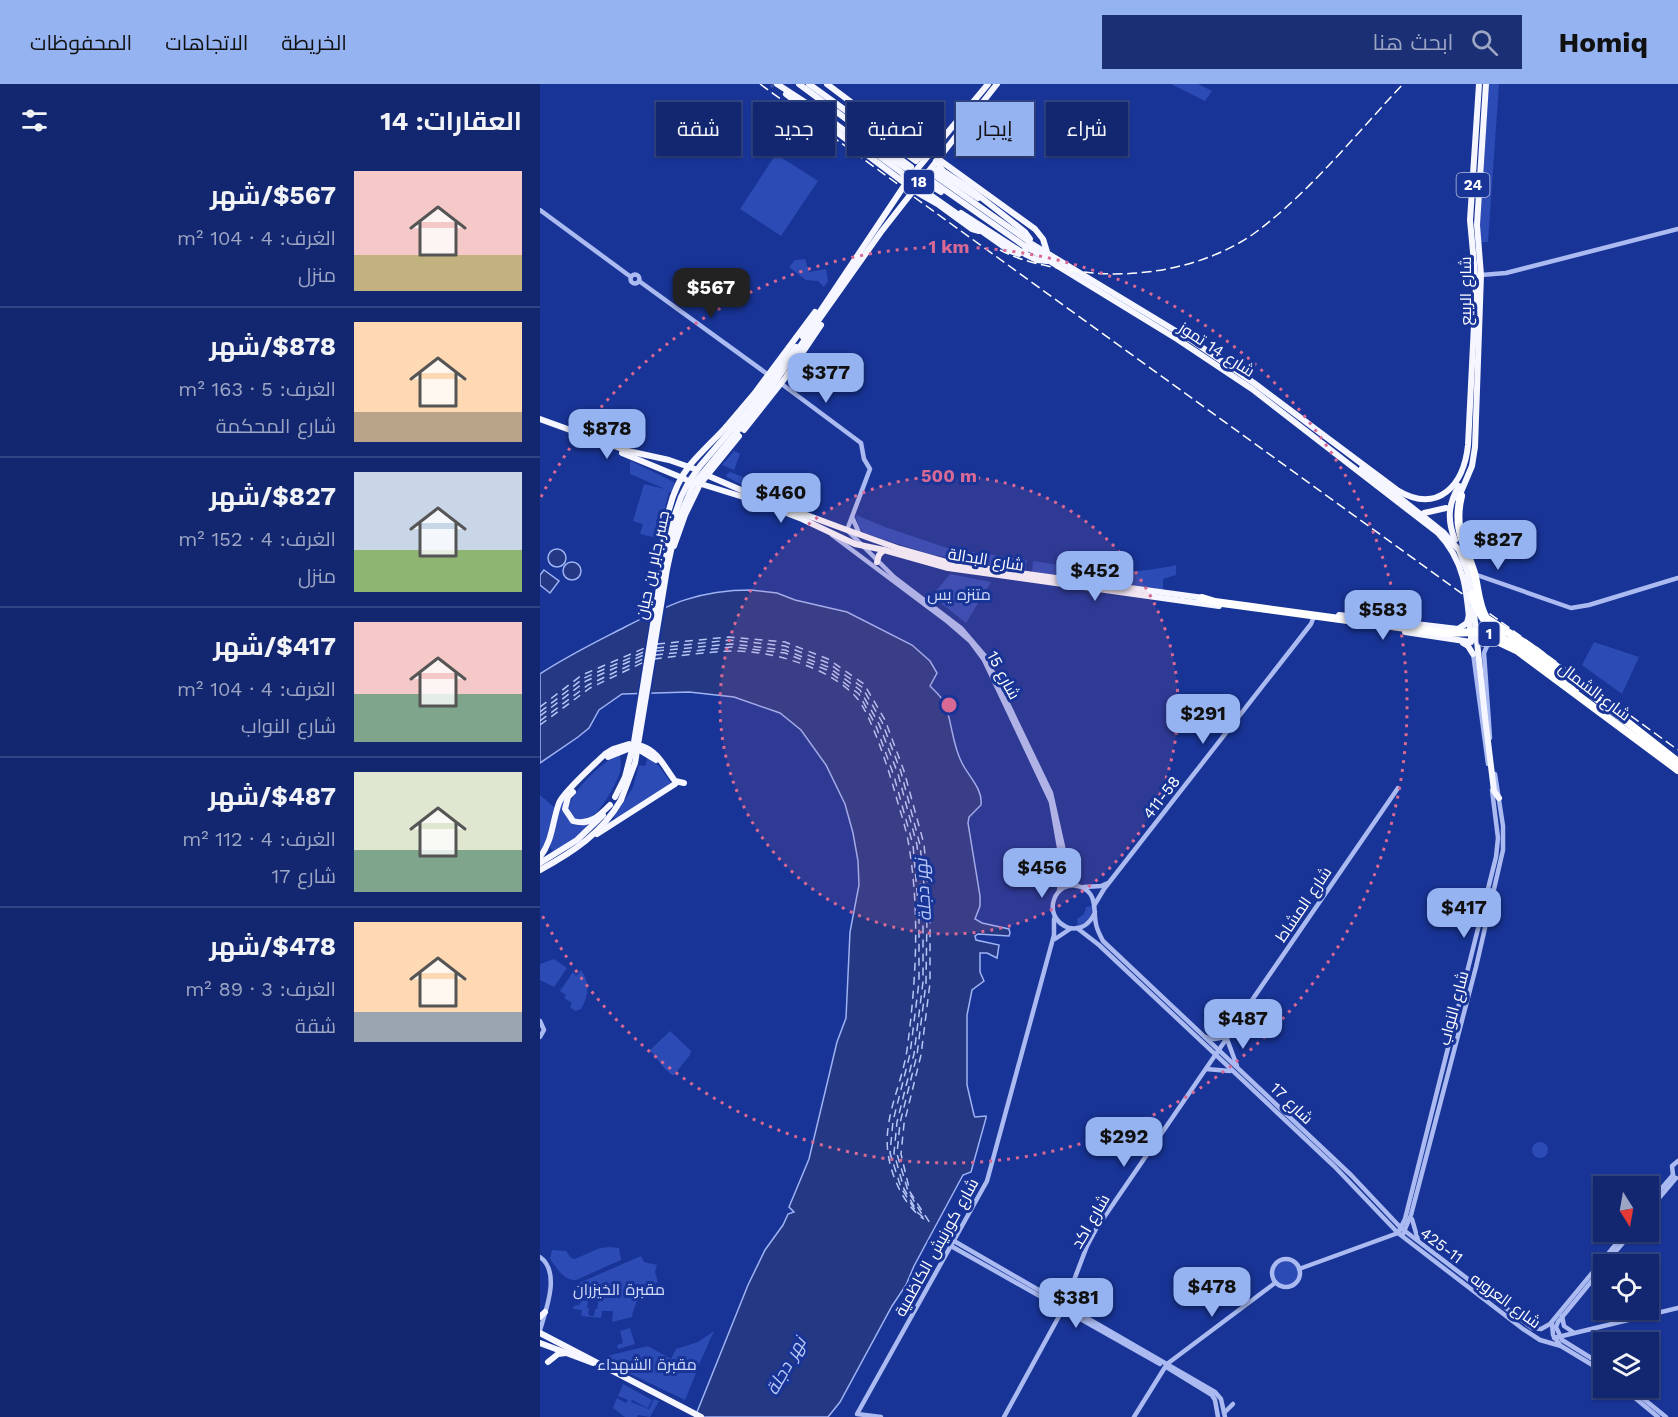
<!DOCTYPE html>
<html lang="ar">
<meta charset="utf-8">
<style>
body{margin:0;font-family:"Work Sans",Cairo,sans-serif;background:#1b2f75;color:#f1f3f6;direction:rtl;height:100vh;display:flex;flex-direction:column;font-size:22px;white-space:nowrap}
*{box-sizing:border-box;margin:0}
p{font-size:20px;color:#9ca5c3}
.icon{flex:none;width:33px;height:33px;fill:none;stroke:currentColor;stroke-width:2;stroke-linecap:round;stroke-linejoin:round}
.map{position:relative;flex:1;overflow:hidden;direction:ltr}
.details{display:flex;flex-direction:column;background:#122770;width:540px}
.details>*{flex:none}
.banner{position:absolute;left:18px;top:18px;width:570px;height:54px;direction:rtl;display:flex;gap:12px}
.needle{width:39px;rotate:169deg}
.tools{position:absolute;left:1053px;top:1092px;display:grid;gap:12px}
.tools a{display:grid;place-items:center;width:66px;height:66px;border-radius:0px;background:#122770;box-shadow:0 2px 4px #0004,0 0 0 2px #314483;font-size:30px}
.price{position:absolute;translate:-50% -51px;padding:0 14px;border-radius:12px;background:#95b2f1;color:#111;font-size:20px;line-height:39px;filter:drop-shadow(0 2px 3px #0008)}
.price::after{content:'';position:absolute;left:50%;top:36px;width:18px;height:14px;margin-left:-9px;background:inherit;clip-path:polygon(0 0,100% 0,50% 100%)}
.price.selected{background:#222;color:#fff}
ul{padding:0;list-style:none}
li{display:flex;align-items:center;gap:18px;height:150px;padding:0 18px}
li+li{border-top:2px solid #314483}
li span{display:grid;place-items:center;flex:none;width:168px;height:120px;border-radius:0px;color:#555}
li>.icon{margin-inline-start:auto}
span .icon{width:72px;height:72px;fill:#fffc;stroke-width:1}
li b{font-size:26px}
h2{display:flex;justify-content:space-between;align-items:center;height:72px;padding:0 18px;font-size:26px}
.chip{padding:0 21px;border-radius:0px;background:#122770;box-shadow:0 2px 4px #0004,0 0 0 2px #314483;font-size:21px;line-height:54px}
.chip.selected{background:#95b2f1;color:#111}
header{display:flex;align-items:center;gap:36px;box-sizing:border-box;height:84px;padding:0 30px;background:#95b2f1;color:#111}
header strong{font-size:28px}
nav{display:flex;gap:33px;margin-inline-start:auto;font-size:21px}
.search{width:420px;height:54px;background:#1b2f75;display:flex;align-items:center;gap:15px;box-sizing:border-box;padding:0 21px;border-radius:0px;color:#9ca5c3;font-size:22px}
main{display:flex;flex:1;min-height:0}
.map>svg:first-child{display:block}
.green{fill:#2c4bb5}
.water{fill:#243884;stroke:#9eb3f3;stroke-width:1.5}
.pier{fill:#183496}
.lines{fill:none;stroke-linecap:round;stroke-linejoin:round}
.ferry{stroke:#b7c7f7;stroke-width:1.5;stroke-dasharray:8 6;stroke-linecap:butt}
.major-tunnel{stroke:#3b52a6;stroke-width:6;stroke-dasharray:6 3;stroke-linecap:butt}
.minor{stroke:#abbbf1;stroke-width:4.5}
.major{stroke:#f5f6ff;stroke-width:6}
.highway{stroke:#fff;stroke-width:8}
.rail{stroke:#fff;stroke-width:1.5;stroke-dasharray:10 4.5;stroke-linecap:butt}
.major-bridge{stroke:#f5f6ff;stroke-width:6}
.highway-bridge{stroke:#fff;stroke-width:8}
.ring{fill:none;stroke:#d76994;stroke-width:3;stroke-dasharray:3 6}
.labels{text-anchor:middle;stroke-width:6;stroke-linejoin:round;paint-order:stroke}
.shield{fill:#183496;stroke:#bac2e0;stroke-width:1.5}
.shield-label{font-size:15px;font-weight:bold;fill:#fff}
.street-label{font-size:16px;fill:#fff;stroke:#183496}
.park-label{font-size:16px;fill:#d2dcfc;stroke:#183496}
.water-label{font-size:18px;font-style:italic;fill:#b7c7f7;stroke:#183496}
.centre{fill:#d76994;stroke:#183496;stroke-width:3}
.ring-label{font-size:18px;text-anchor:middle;font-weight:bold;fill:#d76994;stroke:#183496;stroke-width:6;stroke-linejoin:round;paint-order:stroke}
</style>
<header>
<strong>Homiq</strong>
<div class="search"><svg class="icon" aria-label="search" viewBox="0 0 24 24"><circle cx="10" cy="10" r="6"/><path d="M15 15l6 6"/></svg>ابحث هنا</div>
<nav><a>الخريطة</a><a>الاتجاهات</a><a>المحفوظات</a></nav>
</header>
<main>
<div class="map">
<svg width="1138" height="1333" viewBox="0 0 1138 1333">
<rect width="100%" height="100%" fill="#183496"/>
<g class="green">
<path d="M631 0H658L672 7 665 17Z"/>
<path d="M949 0H959L948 158H939Z"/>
<path d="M546 41 569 53 563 66 539 53Z"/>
<path d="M236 70 278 97 241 152 200 125Z"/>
<path d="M265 175 269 188 286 185 288 197 284 203 278 197 266 196 249 183 255 176Z"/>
<path d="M194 367 200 370 194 386 182 381Z"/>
<path d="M91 377 134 398 132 408H129L117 454 100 450 103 440 93 437 104 400 125 405 90 390V378Z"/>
<path d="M190 388 266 417 270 422 269 426 267 429 225 413 187 393 186 391Z"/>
<path d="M316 431 345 443 407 464 487 476 485 487 389 470 324 449 318 442Z"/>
<path d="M493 477 520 481 519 491 492 488Z"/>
<path d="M526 481 554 485 552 496 524 492Z"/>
<path d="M636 481V491L623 495V506L557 497 559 486C586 489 609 487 636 481Z"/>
<path d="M410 490 451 498 426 539 392 512Z"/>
<path d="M1054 558 1099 573 1082 610 1042 581Z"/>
<path d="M80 669C80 675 82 682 80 688 75 704 45 761 29 725 30 707 64 677 80 669Z"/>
<path d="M108 673 119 682 131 699 77 736 74 733 93 703 99 681 105 682Z"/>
<path d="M0 711 14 723 5 760 0 768Z"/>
<path d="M25 714 31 738 40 742 51 740C40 749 27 765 12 767L10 763 21 718Z"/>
<path d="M553 822C552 832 547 839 538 842L537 835 544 830 546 823Z"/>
<path d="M14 875 27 884 14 903 0 896V880Z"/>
<path d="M41 886C50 898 49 912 41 925L35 927 30 923 32 919 24 914 26 911 20 907 33 888 36 892Z"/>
<path d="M130 947 151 967 150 971 133 992 124 984 110 966Z"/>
<circle cx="1000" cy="1066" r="8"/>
<path d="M70 1163 79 1164 81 1176 36 1196C24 1197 17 1184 10 1175L12 1166 26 1167 31 1174 35 1175 60 1164Z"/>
<path d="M101 1172 104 1178 117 1181 115 1188 118 1198C102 1206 96 1214 92 1233L72 1238 73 1227H62L61 1234 41 1232 42 1226 33 1225 34 1222 39 1221 42 1216 48 1217 47 1224 52 1225H49L48 1229 50 1232H54L55 1225H57L59 1213 57 1212 58 1209 37 1206 39 1199Z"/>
<circle cx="746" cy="1189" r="12"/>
<path d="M90 1244 95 1260 78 1265 77 1261 83 1259 80 1247Z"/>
<path d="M174 1247 156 1287 146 1283 156 1289 145 1316 65 1278 67 1272 108 1262 131 1275 136 1265 158 1258Z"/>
<path d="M83 1300 112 1316 108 1324 92 1316 91 1318 109 1325 114 1315 119 1317 110 1333 98 1331 97 1333H85L73 1324 77 1314 86 1319 88 1316 78 1312Z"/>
</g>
<g class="water">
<circle cx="17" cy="474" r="9"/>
<circle cx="32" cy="487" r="9"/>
<path d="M4 486 19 497 10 509 0 501V491Z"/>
<path d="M211 506 237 509 255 516 307 528 372 561 390 577 397 589 390 602C396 608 402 613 405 620 412 638 412 660 422 679 429 693 443 705 441 721L429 733 428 739 440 812V822L435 835 442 839 469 845 470 849 469 852 438 850 435 852 436 856 459 861 457 874 447 869H440V888L444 897 432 906 427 931V1001L434 1031 435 1033 446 1032V1034L431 1088 423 1091 374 1182 366 1201 352 1222 300 1318 288 1333H155L208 1201 225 1166 243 1141 248 1130 254 1128 249 1123 269 1075 297 958 306 934 310 848 319 801 318 777 313 749 305 720 286 681 261 646 240 629 194 613 149 608 82 610 59 626 49 644 38 653 0 679V590C27 572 56 558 85 543 130 520 158 506 211 506Z"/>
</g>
<path class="pier" d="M127 518 111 611H97L111 525Z"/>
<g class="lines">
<g class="ferry">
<path d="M117 560 189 553 245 558 288 575 324 600 345 636 364 687 384 760 390 831V899L381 971 364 1040 361 1070 370 1108 390 1139"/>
<path d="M116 564 190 556 245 562 288 579 322 603 342 638 361 688 380 761 387 831 386 899 377 971 360 1039 357 1070 368 1107 383 1132"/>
<path d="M116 567 191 560 245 566 288 583 320 606 339 640 358 690 377 761 383 831V898L374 970 357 1038 354 1069 364 1105 378 1129 387 1136"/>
<path d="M115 571 192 563 245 569 287 586 319 610 336 642 354 692 373 761 379 831V898L370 970 353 1037 350 1069 361 1104 377 1129"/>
<path d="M114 575C139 572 165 568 191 567 230 566 289 583 316 613 330 628 348 684 354 705 359 724 366 743 369 762 380 830 376 899 367 966 362 1000 343 1034 348 1069 351 1092 364 1122 384 1135"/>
<path d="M0 623 42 591 107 563"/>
<path d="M0 628 44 594 106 567"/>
<path d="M0 632 46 597 106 570"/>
<path d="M0 637 48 601 105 574"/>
<path d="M0 641 50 604 104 578"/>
</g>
<path class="major-tunnel" d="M232 0 234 2"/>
<g class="minor">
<path d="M0 126 91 193"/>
<circle cx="95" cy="195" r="4.5"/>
<path d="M941 191 966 189 1138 145"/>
<path d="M99 197 230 292"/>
<path d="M239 298 321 359 324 375 330 385 307 446 354 493 421 544 445 572 511 709 528 785 537 802"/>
<path d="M312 433 319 449"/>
<path d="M292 451 408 538 430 557 444 576 511 718 522 780 519 807"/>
<path d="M934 490 1031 524 1049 521 1138 494"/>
<path d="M933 569 948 680"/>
<path d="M950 654 944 569 947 562 952 558"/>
<path d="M544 803 561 802 568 799"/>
<path d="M555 820 564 805 771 540 773 535"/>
<path d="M555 828C550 840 541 846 529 844 499 833 515 793 541 803 558 810 553 826 556 840 557 846 560 851 563 857L811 1091 861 1144 992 1244 1001 1245 1010 1240 1086 1148"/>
<path d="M537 844 559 861 794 1082 858 1149 983 1245 1000 1256 1021 1262 1064 1288"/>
<path d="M515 855 530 845"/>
<path d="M0 937 4 946 0 953"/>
<path d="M688 951 858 704"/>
<path d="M665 953 674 955 686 953"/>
<path d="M687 955 697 982"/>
<path d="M666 985 690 987"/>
<path d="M1133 1091 1132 1082 1138 1077"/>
<path d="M1108 1120 1133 1091"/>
<path d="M1108 1127 1136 1094"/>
<path d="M872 1135 878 1156"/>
<path d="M863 1150 871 1131 936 883 963 766V742L955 690"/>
<path d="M414 1157 675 1308 681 1315 685 1333"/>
<path d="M411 1162 620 1280"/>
<path d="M0 1173C21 1188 6 1226 0 1246"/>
<circle cx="746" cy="1189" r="14"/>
<path d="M1065 1180 1092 1148"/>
<path d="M1064 1182 1018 1238 1016 1243 1022 1256 1064 1282"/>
<path d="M759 1185 858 1149 865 1135 956 773 958 754 952 706"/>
<path d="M1022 1232 1024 1242 1033 1248"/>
<path d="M1012 1239 1013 1251 1020 1261"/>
<path d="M1014 1254 1138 1224"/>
<path d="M628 1284 672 1311 675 1316 678 1333"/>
<path d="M1083 1304 1118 1333"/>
<path d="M1090 1304 1126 1333"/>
<path d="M684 1329 693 1320"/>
<path d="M341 1333 317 1330 447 1097 514 851V835"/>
<path d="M464 1333 523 1225 547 1162 556 1145 689 951"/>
<path d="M594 1333 627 1280 735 1199"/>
</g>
<g class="major">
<path d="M237 0 271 22 361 88 368 96"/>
<path d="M259 0 371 83"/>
<path d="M269 0 376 77"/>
<path d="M287 0 376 67 388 71"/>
<path d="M246 10 362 97"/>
<path d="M347 40 386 66"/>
<path d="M325 57 369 86"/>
<path d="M367 66 379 74"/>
<path d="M401 77 495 145 503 155 507 168"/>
<path d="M396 86 438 114"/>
<path d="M393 90 487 156"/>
<path d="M389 95 486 163"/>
<path d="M386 99 401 108"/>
<path d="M378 109 399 121 432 145 439 147"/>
<path d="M421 129 480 167"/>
<path d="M492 160 654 258 714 299 857 406C898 431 924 401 928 361L936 201 930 136 939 0"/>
<path d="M490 165 637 255 712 305 898 449C925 477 927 509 930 545"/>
<path d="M485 170 497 176 507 177"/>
<path d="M0 335 88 367 129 376 155 385"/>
<path d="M82 369 145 395"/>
<path d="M164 390 215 412 307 446 360 465 413 480 664 514"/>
<path d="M158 399 213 416 262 435 315 460 344 466 408 484 679 522"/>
<path d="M918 415 932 382 935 363 941 191 937 141 946 0"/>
<path d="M884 429 906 424"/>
<path d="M134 462 145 431 160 400 199 352"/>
<path d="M122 475C124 444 129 407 150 381 161 368 174 356 186 343"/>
<path d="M337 478 339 471 344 466"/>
<path d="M799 531 918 545 927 539 929 531"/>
<path d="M865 548 931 558V550"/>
<path d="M923 559 928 562 933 570"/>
<path d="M945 633 954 707 959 714"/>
<path d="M102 662C118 667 125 684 135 697L144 699"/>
<path d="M101 667 116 676"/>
<path d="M68 673 88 665"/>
<path d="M33 708 28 713 25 725 33 737C49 742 59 732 70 721"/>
<path d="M57 750 135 700"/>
<path d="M0 773C13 756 12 738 19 719 23 708 55 680 65 670L73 665 89 660"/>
<path d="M0 779 37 756 63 731"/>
<path d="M0 786C33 768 62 749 81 716"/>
<path d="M0 1233 5 1228"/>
<path d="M0 1249 161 1333"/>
<path d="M0 1259 53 1279"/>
<path d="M8 1278 18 1270 26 1269"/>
</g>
<g class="highway">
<path d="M921 412C913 445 925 460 934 489 938 504 938 521 946 534L995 566 1138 678"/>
<path d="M662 514 675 518 712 523 866 544"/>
<path d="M940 558H959L978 567 1138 686"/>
</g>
<g class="rail">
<path d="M220 0 359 101"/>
<path d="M374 113 1138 666"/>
<path d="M460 166C485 179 514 184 543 188 600 195 668 183 716 148 771 107 816 50 863 0"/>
</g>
<g class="major-bridge">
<path d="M376 101 470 167 479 170 487 165 490 155 485 148 429 104 403 87 396 77"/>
<path d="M263 253 368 96 448 0"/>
<path d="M186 343 214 310 275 228"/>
<path d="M204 346 246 293 281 241"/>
<path d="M822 384 903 448 919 466 927 487 932 510 945 633"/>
<path d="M915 456C907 436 908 420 919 402"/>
<path d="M75 713 85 693 94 658 122 485 134 433 141 413 148 399 160 382 213 320 256 263"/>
<path d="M81 716 95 679 127 485 137 439 153 401 217 323 341 148 457 0"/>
</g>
<g class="highway-bridge">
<path d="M932 510C938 528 945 542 962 550"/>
<path d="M866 544 904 549 938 548 954 551 980 563 1020 593"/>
<path d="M1019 589 1036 604"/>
</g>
</g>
<circle cx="409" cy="621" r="229" fill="#d76994" fill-opacity=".12"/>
<g class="ring">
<circle cx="409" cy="621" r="229"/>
<path d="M1 413A458 458 0 1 1 1 829"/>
</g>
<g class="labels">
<g class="shield">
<rect x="364" y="86" width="30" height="24" rx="4.5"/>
<rect x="916.5" y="89" width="33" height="24" rx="4.5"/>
<rect x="938.5" y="538" width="21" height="24" rx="4.5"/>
</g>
<g class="shield-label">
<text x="379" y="103">18</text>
<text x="933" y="106">24</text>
<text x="949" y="555">1</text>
</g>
<g class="street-label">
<text transform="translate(925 207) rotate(-90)" y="6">شارع الربيع</text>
<text transform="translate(677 265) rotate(33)" y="6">شارع 14 تموز</text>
<text transform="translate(446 475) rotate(9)" y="6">شارع البدالة</text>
<text transform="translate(112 481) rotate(-78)" y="6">جسر جابر بن حيان</text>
<text transform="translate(464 591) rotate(62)" y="6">شارع 15</text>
<text transform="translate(1055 607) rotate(37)" y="6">شارع الشمال</text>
<text transform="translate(621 713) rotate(-52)" y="6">411-58</text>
<text transform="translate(763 820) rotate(-56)" y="6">شارع المشاط</text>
<text transform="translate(913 924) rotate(-75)" y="6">شارع النواب</text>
<text transform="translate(752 1019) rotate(44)" y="6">شارع 17</text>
<text transform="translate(550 1137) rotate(-60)" y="6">شارع اكد</text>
<text transform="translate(902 1161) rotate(37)" y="6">425-11</text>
<text transform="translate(396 1163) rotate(-61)" y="6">شارع كورنيش الكاظمية</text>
<text transform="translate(966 1216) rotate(36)" y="6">شارع العروبه</text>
</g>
<g class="park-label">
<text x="419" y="516">متنزه يس</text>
<text x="79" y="1211">مقبرة الخيزران</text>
<text x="107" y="1286">مقبرة الشهداء</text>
</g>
<g class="water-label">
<text transform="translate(383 806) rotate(-94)" y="6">نهر دجلة</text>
<text transform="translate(246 1282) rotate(-61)" y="6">نهر دجلة</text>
</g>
</g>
<circle cx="409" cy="621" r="9" class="centre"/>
<g class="ring-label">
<text x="409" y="169">1 km</text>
<text x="409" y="398">500 m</text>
</g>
</svg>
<div class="tools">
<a><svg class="needle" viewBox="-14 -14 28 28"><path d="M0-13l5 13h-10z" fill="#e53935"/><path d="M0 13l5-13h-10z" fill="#9ca5c3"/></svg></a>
<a><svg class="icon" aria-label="locate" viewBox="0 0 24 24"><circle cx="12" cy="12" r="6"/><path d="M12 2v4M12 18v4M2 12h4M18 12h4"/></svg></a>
<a><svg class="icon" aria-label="layers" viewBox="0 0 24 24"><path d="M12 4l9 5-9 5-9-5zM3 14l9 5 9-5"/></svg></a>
</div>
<b class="price selected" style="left:171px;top:235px">$567</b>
<b class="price" style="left:286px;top:320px">$377</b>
<b class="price" style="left:67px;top:376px">$878</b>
<b class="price" style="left:241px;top:440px">$460</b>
<b class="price" style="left:958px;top:487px">$827</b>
<b class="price" style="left:555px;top:518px">$452</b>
<b class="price" style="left:843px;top:557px">$583</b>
<b class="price" style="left:663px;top:661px">$291</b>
<b class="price" style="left:502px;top:815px">$456</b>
<b class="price" style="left:924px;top:855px">$417</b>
<b class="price" style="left:703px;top:966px">$487</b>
<b class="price" style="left:584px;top:1084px">$292</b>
<b class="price" style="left:672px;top:1234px">$478</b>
<b class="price" style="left:536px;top:1245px">$381</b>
<div class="banner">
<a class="chip">شراء</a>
<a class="chip selected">إيجار</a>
<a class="chip">تصفية</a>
<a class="chip">جديد</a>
<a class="chip">شقة</a>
</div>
</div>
<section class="details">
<h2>العقارات: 14<svg class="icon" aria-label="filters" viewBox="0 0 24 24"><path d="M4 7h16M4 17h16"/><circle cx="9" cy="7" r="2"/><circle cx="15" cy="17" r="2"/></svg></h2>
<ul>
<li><span style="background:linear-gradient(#f6c9c9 70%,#c2b280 0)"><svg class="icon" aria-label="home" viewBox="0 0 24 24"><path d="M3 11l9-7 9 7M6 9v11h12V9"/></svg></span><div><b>$567/شهر</b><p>الغرف: 4 · 104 m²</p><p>منزل</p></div></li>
<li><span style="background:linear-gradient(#ffd9b3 75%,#b9a48a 0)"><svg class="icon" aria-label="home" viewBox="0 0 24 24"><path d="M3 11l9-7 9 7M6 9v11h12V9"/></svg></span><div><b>$878/شهر</b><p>الغرف: 5 · 163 m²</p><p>شارع المحكمة</p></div></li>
<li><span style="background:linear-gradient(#c9d6e8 65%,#8fb573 0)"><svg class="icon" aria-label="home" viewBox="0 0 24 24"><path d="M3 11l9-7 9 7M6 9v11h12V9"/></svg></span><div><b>$827/شهر</b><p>الغرف: 4 · 152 m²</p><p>منزل</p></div></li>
<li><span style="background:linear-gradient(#f6c9c9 60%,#7fa58c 0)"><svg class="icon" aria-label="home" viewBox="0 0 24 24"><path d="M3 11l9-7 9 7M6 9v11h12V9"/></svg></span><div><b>$417/شهر</b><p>الغرف: 4 · 104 m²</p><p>شارع النواب</p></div></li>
<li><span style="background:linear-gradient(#dfe7d0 65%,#7fa58c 0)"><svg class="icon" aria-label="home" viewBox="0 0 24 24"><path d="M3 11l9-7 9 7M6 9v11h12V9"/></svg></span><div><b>$487/شهر</b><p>الغرف: 4 · 112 m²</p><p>شارع 17</p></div></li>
<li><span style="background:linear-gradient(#ffd9b3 75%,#9aa5b1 0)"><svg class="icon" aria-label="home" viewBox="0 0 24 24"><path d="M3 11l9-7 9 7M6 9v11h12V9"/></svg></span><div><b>$478/شهر</b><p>الغرف: 3 · 89 m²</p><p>شقة</p></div></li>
</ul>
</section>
</main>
